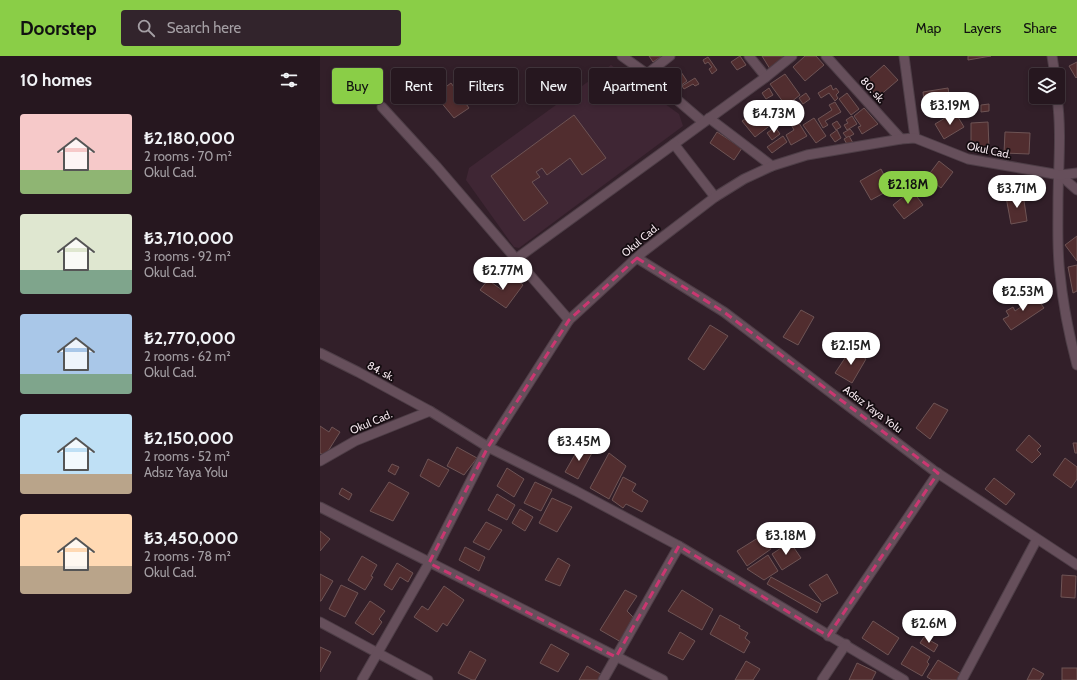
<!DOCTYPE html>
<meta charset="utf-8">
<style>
body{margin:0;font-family:Cabin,sans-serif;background:#32242c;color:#f1f3f6;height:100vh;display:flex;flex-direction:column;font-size:15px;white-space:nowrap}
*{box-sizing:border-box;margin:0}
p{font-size:13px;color:#a49fa4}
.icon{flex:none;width:22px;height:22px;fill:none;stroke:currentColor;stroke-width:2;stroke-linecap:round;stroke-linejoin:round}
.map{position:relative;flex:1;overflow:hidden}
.drawer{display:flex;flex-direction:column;background:#26171f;width:320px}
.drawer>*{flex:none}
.hud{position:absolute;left:12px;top:12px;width:380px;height:36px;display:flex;gap:8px}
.controls{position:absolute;left:709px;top:12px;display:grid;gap:8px}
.controls a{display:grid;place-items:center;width:36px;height:36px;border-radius:4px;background:#26171f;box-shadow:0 2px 6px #0003,0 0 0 1px #42363d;font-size:20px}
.price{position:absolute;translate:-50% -34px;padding:0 9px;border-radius:14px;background:#fff;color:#222;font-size:13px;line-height:26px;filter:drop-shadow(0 1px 2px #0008)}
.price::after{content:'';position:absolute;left:50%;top:24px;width:12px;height:9px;margin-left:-6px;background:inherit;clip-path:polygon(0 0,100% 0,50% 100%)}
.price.current{background:#8ace47;color:#111}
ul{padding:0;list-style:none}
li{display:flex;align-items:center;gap:12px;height:100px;padding:0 20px}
li span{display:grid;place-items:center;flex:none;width:112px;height:80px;border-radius:4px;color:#555}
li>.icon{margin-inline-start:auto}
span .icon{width:48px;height:48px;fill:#fffc;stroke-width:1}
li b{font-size:17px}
h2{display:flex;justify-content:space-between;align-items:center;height:48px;padding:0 20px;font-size:17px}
.tag{padding:0 14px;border-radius:4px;background:#26171f;box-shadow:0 2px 6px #0003,0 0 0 1px #42363d;font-size:14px;line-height:36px}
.tag.current{background:#8ace47;color:#111}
header{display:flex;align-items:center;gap:24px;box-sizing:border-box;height:56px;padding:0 20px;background:#8ace47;color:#111}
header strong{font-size:19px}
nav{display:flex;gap:22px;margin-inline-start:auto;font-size:14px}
.search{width:280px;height:36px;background:#32242c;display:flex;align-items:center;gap:10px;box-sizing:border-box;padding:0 14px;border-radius:4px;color:#a49fa4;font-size:15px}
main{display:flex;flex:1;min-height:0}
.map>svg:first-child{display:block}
.built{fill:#3f2634}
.building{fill:#512d2f;stroke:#6e5455}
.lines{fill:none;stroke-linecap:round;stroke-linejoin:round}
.street-casing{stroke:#4e3e47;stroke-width:11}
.street{stroke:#664f5b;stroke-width:9}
.marked{fill:none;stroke:#ca3771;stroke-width:3;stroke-dasharray:8 5;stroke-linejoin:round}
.labels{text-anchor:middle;stroke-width:3.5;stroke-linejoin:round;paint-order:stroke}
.street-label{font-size:11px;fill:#f5e7ee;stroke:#140c10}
</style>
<header>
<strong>Doorstep</strong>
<div class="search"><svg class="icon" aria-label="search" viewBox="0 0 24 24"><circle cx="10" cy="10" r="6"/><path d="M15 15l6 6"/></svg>Search here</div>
<nav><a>Map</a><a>Layers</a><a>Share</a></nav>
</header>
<main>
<section class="drawer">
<h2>10 homes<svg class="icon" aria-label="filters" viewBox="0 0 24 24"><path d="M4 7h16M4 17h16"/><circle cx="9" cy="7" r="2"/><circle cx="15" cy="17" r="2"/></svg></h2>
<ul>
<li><span style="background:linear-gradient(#f6c9c9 70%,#8fb573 0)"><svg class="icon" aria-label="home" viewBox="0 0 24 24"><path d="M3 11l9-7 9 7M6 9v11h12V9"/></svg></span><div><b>₺2,180,000</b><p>2 rooms · 70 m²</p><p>Okul Cad.</p></div></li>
<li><span style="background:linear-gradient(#dfe7d0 70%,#7fa58c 0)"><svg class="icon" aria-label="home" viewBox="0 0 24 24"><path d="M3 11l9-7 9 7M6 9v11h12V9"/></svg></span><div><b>₺3,710,000</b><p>3 rooms · 92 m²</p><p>Okul Cad.</p></div></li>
<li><span style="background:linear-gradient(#a9c7e8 75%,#7fa58c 0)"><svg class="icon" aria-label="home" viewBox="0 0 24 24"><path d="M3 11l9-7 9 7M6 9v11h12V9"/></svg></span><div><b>₺2,770,000</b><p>2 rooms · 62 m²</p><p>Okul Cad.</p></div></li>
<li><span style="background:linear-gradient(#bfe0f5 75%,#b9a48a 0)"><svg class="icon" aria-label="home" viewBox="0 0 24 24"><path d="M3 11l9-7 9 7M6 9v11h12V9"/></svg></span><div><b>₺2,150,000</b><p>2 rooms · 52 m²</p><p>Adsız Yaya Yolu</p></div></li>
<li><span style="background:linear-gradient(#ffd9b3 65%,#b9a48a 0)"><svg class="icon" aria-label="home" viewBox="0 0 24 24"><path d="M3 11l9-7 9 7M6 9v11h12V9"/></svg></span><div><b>₺3,450,000</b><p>2 rooms · 78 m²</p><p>Okul Cad.</p></div></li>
</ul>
</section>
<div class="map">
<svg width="757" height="624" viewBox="0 0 757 624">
<rect width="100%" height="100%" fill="#321f29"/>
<path class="built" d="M291 9 359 58 363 70 199 192 194 191 146 124 149 112Z"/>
<g class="building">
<path d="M329 0H342L333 6Z"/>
<path d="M420 0 426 9 417 14 411 6Z"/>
<path d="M442 0H467L450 13Z"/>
<path d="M485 0H496L504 9 485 25 473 11Z"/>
<path d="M648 0H671L648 4Z"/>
<path d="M388 1 397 14 392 18 389 13 392 11 388 6 385 8 383 4Z"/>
<path d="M757 6V21L756 22 749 10Z"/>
<path d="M564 9 578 24 558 41 545 26Z"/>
<path d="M359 13 367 25 356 33 352 27 354 25 353 23 354 22 351 18Z"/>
<path d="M465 18 480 39 466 50 450 28Z"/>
<path d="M375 22 379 28 375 30 373 28 364 33 362 30Z"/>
<path d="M131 27 149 52 134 62 115 39Z"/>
<path d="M511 29 513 34 516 32 519 36 516 39 518 42 515 45 509 37 501 42 498 37Z"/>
<path d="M449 32 453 39 446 43 442 37Z"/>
<path d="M628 32 631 51 619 53 618 50 605 52 603 36Z"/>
<path d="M486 37 490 43 483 48 479 42Z"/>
<path d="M527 37 539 53 531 59 519 43Z"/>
<path d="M515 46 521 56 505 65 508 69 503 72 498 63 512 54 509 49Z"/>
<path d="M669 48V55L661 56V49Z"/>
<path d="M544 52 558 68 542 78 538 71 541 70 534 60Z"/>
<path d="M440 53 452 68 435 81 422 65Z"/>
<path d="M635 56 644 71 624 83 615 68Z"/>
<path d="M254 59 286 102 262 119 250 102 227 119 222 112 216 116 220 121 212 126 228 147 204 165 171 120Z"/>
<path d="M474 59 487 80 471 89 466 79 474 74 468 63Z"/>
<path d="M532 60 537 68 527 74 524 69 528 67 526 64Z"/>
<path d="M494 62 506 80 496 87 483 69Z"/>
<path d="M517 65 521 71 516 74 512 68Z"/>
<path d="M668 66 669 92 651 93V67Z"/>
<path d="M455 71 460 78 452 84 447 77Z"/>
<path d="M530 73 534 78 527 82 523 77Z"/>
<path d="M517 74 521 82 515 86 510 79Z"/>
<path d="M397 76 422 92 414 104 390 87Z"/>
<path d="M685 76 710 77 709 98 684 97Z"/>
<path d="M463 80 467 86 452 97 447 91Z"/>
<path d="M529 80 533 87 528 90 524 83Z"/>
<path d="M619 105 633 116 621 132 607 121Z"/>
<path d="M561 113 571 133 551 144 540 125Z"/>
<path d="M592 134 603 149 584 163 573 149Z"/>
<path d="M703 138 707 165 691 168 686 141Z"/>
<path d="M757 180V205L745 189Z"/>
<path d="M757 209V235L753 237 748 211Z"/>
<path d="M192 220 203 229 186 252 160 234 168 224 182 234Z"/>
<path d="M713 237 724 252 691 274 683 263 689 260 686 255 693 251 695 255 708 246 705 242Z"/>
<path d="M481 254 494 261 478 289 463 281Z"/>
<path d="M390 269 408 280 384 314 368 303Z"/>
<path d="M531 293 546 303 532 327 515 317Z"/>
<path d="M614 347 628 354 610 383 596 372Z"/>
<path d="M0 370 9 376 12 371 20 376 5 400 0 397Z"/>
<path d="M709 379 721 390 717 394 721 398 712 407 696 394Z"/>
<path d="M753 387H757V397H755Z"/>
<path d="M261 388 273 395 258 423 245 416Z"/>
<path d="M137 391 157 402 144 419 127 410Z"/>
<path d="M289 397 306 410 289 443 270 432Z"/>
<path d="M745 402 757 411V423L751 432 733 419Z"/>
<path d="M108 403 129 414 119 431 100 420Z"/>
<path d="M72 408 79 411 75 419 68 415Z"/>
<path d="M187 412 204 423 194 441 177 430Z"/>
<path d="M303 421 316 428 312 435 328 445 322 456 306 448 303 452 292 444Z"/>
<path d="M674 422 695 438 686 449 665 433Z"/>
<path d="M69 426 89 437 73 465 50 455Z"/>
<path d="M215 426 232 434 221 455 204 447Z"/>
<path d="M22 432 32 438 29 444 19 438Z"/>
<path d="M177 438 195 449 187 464 168 454Z"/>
<path d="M232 442 252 451 237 476 219 467Z"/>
<path d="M200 453 213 461 205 475 192 467Z"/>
<path d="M166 466 182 474 169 494 153 486Z"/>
<path d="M0 475 10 483 0 495Z"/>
<path d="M441 480 451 493 427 510 417 495Z"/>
<path d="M470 486 481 502 462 514 452 498Z"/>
<path d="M145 491 165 501 159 515 139 504Z"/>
<path d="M448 499 458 515 444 524 427 513Z"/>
<path d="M42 500 57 509 51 520 53 521 45 534 28 524Z"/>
<path d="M238 502 250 509 240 530 225 524Z"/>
<path d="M77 507 93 517 88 526 80 521 72 534 64 529Z"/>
<path d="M0 518 13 525 1 545H0Z"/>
<path d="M507 518 518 537 502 546 489 529Z"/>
<path d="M742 519 756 520 755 542 741 541Z"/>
<path d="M451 521 501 548 497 557 447 528Z"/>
<path d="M21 529 38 537 25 561 9 553Z"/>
<path d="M124 530 144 544 127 570 123 567 117 576 94 561 102 550 108 554Z"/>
<path d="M305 534 317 540 307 555 313 561 301 586 280 574Z"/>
<path d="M362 534 393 553 382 574 348 555Z"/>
<path d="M50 545 65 555 59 563 62 566 53 579 35 567Z"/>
<path d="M400 559 420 570 419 572 428 577 425 582 430 586 424 597 390 578Z"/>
<path d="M553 565 579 582 568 599 542 582Z"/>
<path d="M360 576 375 585 363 604 348 597Z"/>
<path d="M604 581 618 589 614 596 600 587Z"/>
<path d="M231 588 249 598 238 616 220 607Z"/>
<path d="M592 590 610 601 607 606 609 608 602 620 581 608Z"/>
<path d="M0 591 11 596 0 616Z"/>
<path d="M150 595 166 604 155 624H152L138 617Z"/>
<path d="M618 604 641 618 638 624H612L607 621Z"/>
<path d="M426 605 440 613 433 624H415Z"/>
<path d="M537 607 556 616 552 624H529Z"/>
<path d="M267 610 284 620 282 624H259Z"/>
<path d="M713 612 724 618 720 624H707Z"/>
<rect x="742" y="612" width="15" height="12"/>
</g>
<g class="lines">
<defs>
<g id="street">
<path d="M302 0 327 18 383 66"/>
<path d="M429 0 446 21"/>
<path d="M506 0 581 83"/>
<path d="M584 0 595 82"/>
<path d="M732 0 735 19"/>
<path d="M327 18 350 0"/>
<path d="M737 41C742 77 738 112 738 148 738 171 737 195 740 218 743 249 749 279 757 309"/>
<path d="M62 51 117 111 196 203"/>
<path d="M389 62 452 110"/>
<path d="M354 88 446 21 472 0"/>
<path d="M740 119 757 134"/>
<path d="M317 202 404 256 613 414 757 509"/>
<path d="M249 264 196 203 354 88 395 141"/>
<path d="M0 297 38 316 110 355"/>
<path d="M0 405 35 385 110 355 168 391 249 264 323 196 395 141 424 123 452 110 487 99 581 83 595 82 648 103 740 119 757 117"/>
<path d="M0 451 343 624"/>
<path d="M0 566 108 624"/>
<path d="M508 580 618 417"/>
<path d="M42 624 109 507 168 391 256 435 359 490 584 624"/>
<path d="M283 624 359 490"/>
<path d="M502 624 526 588"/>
<path d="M642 624 717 483"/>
</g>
</defs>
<use href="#street" class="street-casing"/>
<use href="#street" class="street"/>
</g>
<path class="marked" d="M317 202 404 256 618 417 508 580 359 490 296 601 109 507 168 391 249 264Z"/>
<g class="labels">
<g class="street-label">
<text transform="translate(553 34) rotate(48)" y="4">80. sk.</text>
<text transform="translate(669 94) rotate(12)" y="4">Okul Cad.</text>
<text transform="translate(320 184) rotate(-40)" y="4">Okul Cad.</text>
<text transform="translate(61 315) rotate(28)" y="4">84. sk.</text>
<text transform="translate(553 353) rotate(37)" y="4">Adsız Yaya Yolu</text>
<text transform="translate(51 366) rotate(-23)" y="4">Okul Cad.</text>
</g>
</g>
</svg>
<div class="controls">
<a><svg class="icon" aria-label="layers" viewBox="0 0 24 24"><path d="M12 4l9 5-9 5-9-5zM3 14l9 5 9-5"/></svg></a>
</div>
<b class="price" style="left:630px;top:70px">₺3.19M</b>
<b class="price" style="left:454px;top:78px">₺4.73M</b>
<b class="price current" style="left:588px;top:149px">₺2.18M</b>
<b class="price" style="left:697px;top:153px">₺3.71M</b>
<b class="price" style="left:183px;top:235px">₺2.77M</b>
<b class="price" style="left:703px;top:256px">₺2.53M</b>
<b class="price" style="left:531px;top:310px">₺2.15M</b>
<b class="price" style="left:259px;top:406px">₺3.45M</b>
<b class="price" style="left:466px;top:500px">₺3.18M</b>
<b class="price" style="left:609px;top:588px">₺2.6M</b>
<div class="hud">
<a class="tag current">Buy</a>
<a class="tag">Rent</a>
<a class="tag">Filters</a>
<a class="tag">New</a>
<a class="tag">Apartment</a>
</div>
</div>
</main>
